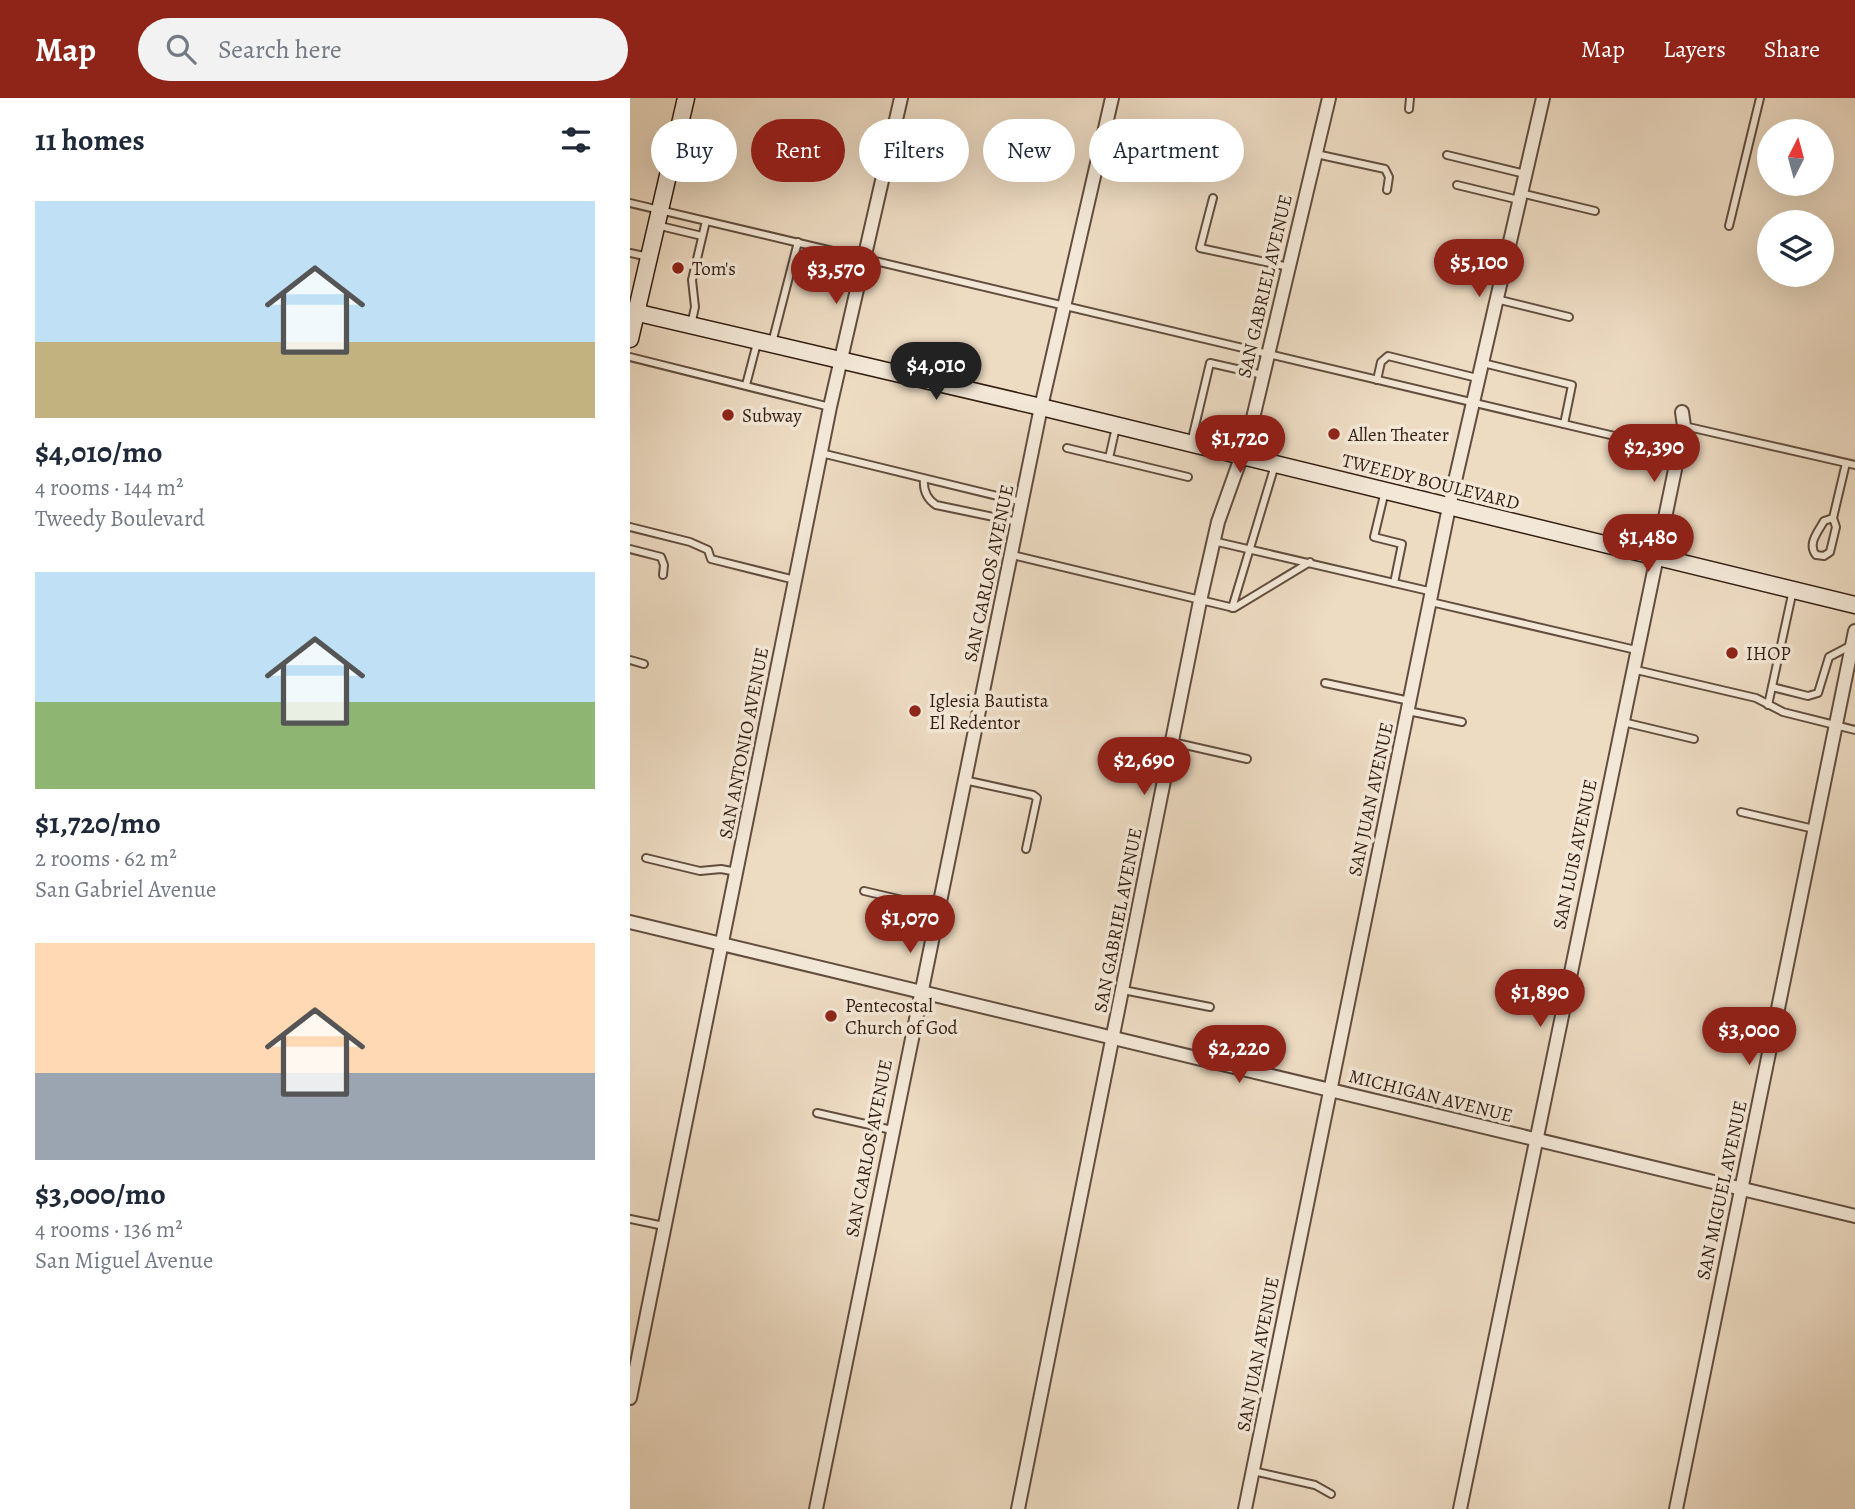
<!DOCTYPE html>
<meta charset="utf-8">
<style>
body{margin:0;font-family:Alegreya,serif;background:#f2f2f3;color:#1f2937;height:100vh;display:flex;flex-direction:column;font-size:26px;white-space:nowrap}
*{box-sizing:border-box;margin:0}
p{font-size:23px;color:#747a83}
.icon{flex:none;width:38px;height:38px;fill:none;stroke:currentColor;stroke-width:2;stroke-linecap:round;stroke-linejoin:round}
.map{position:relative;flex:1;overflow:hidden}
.panel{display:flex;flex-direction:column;background:#fff;width:630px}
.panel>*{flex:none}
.top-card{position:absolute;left:21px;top:21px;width:665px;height:63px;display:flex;gap:14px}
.needle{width:46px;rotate:6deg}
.fabs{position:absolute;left:1127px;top:21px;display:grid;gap:14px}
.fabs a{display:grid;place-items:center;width:77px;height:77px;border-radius:50%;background:#fff;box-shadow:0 7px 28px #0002;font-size:35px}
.price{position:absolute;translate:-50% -60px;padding:0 16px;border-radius:24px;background:#8f2418;color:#fff;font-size:23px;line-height:46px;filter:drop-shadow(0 2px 4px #0008)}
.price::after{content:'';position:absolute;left:50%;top:42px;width:21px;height:16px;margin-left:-10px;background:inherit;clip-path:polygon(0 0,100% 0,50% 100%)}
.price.on{background:#222;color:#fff}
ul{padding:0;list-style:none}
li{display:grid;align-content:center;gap:14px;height:371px;padding:0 35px}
li span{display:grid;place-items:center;height:217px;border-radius:0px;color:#555}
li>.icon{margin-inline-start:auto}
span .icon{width:126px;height:126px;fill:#fffc;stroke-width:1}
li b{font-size:30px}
h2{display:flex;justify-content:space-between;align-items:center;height:84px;padding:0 35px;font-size:30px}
.tag{padding:0 24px;border-radius:32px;background:#fff;box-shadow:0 7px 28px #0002;font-size:24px;line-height:63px}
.tag.on{background:#8f2418;color:#fff}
header{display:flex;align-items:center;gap:42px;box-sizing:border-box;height:98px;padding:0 35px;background:#8f2418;color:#fff}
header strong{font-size:33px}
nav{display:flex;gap:38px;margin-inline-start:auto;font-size:24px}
.search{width:490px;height:63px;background:#f2f2f3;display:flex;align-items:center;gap:18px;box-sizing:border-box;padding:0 24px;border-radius:38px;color:#747a83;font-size:26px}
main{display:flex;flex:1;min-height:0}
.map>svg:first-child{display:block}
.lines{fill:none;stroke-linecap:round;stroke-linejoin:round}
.service-casing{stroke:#624d3e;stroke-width:10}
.minor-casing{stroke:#624d3e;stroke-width:16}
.secondary-casing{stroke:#341e12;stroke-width:19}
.service{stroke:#f3e8d7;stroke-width:6}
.minor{stroke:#f3e8d7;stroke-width:12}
.secondary{stroke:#f3e8d7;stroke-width:16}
.poi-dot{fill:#8f2418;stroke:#f3e8d7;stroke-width:2.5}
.labels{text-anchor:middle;stroke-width:7;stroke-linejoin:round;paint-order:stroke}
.poi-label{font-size:19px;fill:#341e12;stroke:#f3e8d7;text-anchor:start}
.street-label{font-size:19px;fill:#341e12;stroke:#f3e8d7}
</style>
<header>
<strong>Map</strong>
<div class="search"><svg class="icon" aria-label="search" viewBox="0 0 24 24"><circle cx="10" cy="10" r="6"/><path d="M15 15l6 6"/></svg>Search here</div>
<nav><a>Map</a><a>Layers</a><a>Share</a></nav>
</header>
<main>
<section class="panel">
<h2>11 homes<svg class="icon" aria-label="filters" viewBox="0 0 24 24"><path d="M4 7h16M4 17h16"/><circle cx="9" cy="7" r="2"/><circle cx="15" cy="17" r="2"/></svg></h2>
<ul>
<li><span style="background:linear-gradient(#bfe0f5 65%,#c2b280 0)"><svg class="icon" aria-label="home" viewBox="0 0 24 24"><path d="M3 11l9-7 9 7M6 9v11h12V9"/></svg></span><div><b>$4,010/mo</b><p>4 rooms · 144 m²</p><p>Tweedy Boulevard</p></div></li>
<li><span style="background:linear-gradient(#bfe0f5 60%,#8fb573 0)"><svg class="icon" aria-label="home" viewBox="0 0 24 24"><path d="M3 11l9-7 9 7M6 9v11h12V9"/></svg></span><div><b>$1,720/mo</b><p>2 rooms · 62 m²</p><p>San Gabriel Avenue</p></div></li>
<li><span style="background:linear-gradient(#ffd9b3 60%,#9aa5b1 0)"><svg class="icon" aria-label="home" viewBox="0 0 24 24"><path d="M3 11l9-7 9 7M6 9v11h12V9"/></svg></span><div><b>$3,000/mo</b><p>4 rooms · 136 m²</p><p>San Miguel Avenue</p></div></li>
</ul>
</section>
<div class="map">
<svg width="1225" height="1411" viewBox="0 0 1225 1411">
<rect width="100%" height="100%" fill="#eddbc2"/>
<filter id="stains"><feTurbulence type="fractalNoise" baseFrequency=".00286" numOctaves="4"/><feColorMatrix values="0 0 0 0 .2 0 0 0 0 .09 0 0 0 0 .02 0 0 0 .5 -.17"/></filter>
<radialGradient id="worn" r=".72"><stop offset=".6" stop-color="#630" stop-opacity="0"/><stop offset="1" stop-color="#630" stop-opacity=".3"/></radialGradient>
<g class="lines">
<defs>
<g id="service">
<path d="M779 11 780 0"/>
<path d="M686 56 755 71 759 79 757 92"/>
<path d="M817 57 895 76"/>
<path d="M827 87 889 102"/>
<path d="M890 95 965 113"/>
<path d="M583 100 570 150 659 169"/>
<path d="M0 105 1048 353"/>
<path d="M26 127 72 138"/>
<path d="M1099 128 1130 0"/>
<path d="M0 155 19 159"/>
<path d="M866 201 939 219"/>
<path d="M61 227 65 209 62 182 76 123"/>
<path d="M142 245 168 144"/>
<path d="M0 259 200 309"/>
<path d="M853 265 942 287 934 326"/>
<path d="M747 282 751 264 758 258 847 280"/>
<path d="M116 287 127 245"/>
<path d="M1054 328 1225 367"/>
<path d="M561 345 580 265 633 277"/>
<path d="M437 350 558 379"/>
<path d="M191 355 392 404"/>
<path d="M479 360 486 329"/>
<path d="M294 381C293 392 297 401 306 407L388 424"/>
<path d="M755 393 744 439 772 446 764 485"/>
<path d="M1203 420 1194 423C1188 434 1177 446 1186 457L1194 458 1200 454 1206 429 1203 420 1216 365"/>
<path d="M0 429 60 444 78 452 81 461 165 482"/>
<path d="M583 443 803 494"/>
<path d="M0 451 31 459 34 467 33 477"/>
<path d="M382 457 604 510 680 464"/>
<path d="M801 504 1006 552"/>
<path d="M602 510 645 367"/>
<path d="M0 562 14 566"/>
<path d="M1002 571 1126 600 1153 614 1225 632"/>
<path d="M695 585 780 603"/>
<path d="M1142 589 1178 598 1188 595 1199 559 1220 548"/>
<path d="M1138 607 1163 492"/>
<path d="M778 613 832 624"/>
<path d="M993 624 1064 641"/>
<path d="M542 644 617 661"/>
<path d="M334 682 403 697 407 700 396 751"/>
<path d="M1111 714 1184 731"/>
<path d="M16 760 70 773 91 771 107 774"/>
<path d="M234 793 307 810"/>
<path d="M493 892 580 909"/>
<path d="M187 1015 262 1032"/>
<path d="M0 1121 34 1128"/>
<path d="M623 1373 685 1387 701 1396"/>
</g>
<g id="minor">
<path d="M0 824 1225 1118"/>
<path d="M0 1300 200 309 271 0"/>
<path d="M186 1411 411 309 482 0"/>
<path d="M388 1411 570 503 588 424 619 337 699 0"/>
<path d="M615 1411 819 409 913 0"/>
<path d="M830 1411 1054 328 1052 314"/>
<path d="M1046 1411 1225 533"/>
</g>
<g id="secondary">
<path d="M0 213 411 309 1225 507"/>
<path d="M0 241 56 0"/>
</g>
</defs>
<use href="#service" class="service-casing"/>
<use href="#minor" class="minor-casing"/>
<use href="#secondary" class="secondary-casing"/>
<use href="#service" class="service"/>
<use href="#minor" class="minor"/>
<use href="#secondary" class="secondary"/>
</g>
<g class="poi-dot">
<circle cx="48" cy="170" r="7"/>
<circle cx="98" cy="317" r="7"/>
<circle cx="704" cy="336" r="7"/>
<circle cx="1102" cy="555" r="7"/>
<circle cx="285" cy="613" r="7"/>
<circle cx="201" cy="918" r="7"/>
</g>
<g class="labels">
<g class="poi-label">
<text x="62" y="177">Tom's</text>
<text x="112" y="324">Subway</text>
<text x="718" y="343">Allen Theater</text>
<text x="1116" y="562">IHOP</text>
<text x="299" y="609">Iglesia Bautista<tspan x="299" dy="22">El Redentor</tspan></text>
<text x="215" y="914">Pentecostal<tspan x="215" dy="22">Church of God</tspan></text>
</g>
<g class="street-label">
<text transform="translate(634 188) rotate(-77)" y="7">SAN GABRIEL AVENUE</text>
<text transform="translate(801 383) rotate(14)" y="7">TWEEDY BOULEVARD</text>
<text transform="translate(358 475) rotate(-78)" y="7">SAN CARLOS AVENUE</text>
<text transform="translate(113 645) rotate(-79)" y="7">SAN ANTONIO AVENUE</text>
<text transform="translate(740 701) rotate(-78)" y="7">SAN JUAN AVENUE</text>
<text transform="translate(944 756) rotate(-78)" y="7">SAN LUIS AVENUE</text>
<text transform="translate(487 822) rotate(-79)" y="7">SAN GABRIEL AVENUE</text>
<text transform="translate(801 997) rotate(14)" y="7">MICHIGAN AVENUE</text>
<text transform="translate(238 1050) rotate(-79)" y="7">SAN CARLOS AVENUE</text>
<text transform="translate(1091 1092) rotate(-78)" y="7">SAN MIGUEL AVENUE</text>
<text transform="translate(627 1256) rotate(-79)" y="7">SAN JUAN AVENUE</text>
</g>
</g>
<rect width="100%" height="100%" filter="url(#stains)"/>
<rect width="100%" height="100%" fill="url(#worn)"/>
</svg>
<div class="fabs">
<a><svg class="needle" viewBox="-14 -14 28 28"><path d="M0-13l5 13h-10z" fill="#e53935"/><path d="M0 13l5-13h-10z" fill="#747a83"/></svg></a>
<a><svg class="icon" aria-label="layers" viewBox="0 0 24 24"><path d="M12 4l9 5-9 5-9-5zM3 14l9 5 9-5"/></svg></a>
</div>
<b class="price" style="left:849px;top:201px">$5,100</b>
<b class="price" style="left:206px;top:208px">$3,570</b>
<b class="price on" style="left:306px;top:304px">$4,010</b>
<b class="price" style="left:610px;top:377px">$1,720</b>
<b class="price" style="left:1024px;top:386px">$2,390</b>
<b class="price" style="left:1018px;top:476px">$1,480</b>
<b class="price" style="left:514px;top:699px">$2,690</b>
<b class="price" style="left:280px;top:857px">$1,070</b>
<b class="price" style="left:910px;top:931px">$1,890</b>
<b class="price" style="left:1119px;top:969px">$3,000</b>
<b class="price" style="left:609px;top:987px">$2,220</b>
<div class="top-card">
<a class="tag">Buy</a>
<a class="tag on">Rent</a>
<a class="tag">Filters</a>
<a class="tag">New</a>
<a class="tag">Apartment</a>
</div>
</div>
</main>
